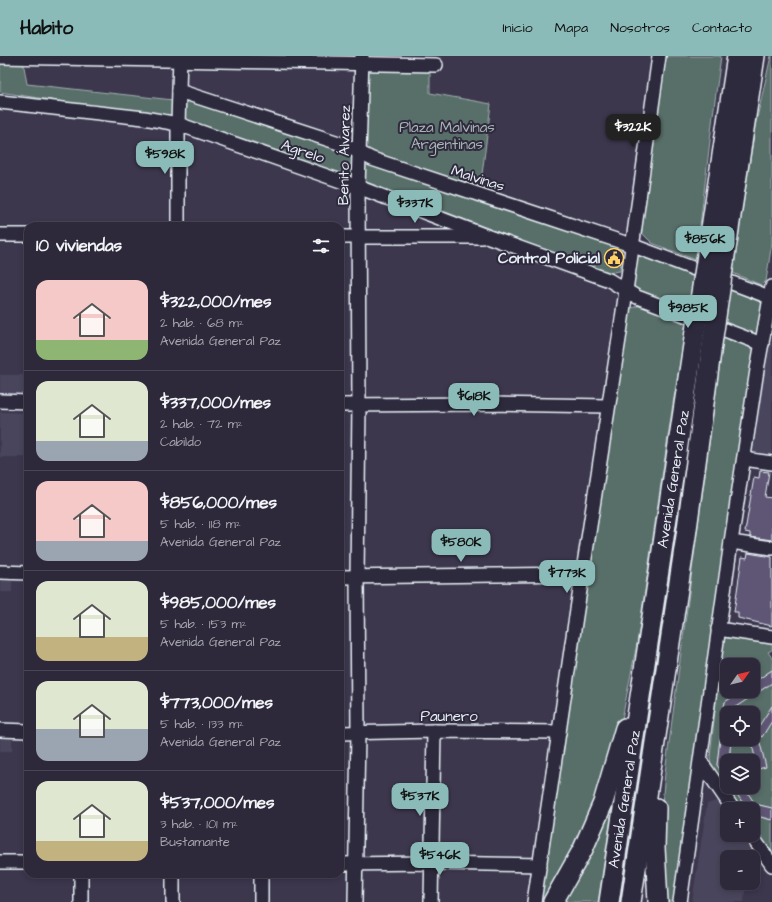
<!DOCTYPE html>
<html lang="es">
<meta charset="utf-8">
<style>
body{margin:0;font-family:"Architects Daughter",sans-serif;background:#3a3545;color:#f1f3f6;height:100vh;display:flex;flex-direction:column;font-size:15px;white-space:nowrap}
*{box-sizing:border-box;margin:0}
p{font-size:13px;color:#a7a6af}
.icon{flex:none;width:22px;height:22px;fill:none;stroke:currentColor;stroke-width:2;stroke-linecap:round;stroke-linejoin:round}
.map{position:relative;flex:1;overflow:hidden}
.panel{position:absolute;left:24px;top:166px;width:320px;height:656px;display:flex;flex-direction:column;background:#2e293a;border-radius:12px;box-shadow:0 2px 6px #0003,0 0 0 1px #494554}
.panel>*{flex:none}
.needle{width:26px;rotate:56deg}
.tools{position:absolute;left:720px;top:602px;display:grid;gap:8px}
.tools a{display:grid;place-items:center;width:40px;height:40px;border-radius:8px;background:#2e293a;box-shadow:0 2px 6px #0003,0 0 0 1px #494554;font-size:20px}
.price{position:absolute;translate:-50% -34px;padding:0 9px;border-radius:8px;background:#8bbbb9;color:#111;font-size:13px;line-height:26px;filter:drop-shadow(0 1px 2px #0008)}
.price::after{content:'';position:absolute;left:50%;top:24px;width:12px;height:9px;margin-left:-6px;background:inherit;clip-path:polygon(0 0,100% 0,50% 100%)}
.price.selected{background:#222;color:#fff}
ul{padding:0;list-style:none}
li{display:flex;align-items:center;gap:12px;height:100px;padding:0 12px}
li+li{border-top:1px solid #494554}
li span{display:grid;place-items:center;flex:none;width:112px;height:80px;border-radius:12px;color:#555}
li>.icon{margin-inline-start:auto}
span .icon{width:48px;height:48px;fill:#fffc;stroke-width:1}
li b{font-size:17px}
h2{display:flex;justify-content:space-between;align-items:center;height:48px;padding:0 12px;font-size:17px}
header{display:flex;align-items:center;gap:24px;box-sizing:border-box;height:56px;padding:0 20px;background:#8bbbb9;color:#111}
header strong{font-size:19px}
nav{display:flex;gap:22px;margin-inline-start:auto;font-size:14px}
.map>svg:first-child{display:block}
.built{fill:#4a445c}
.green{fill:#596e67;stroke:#a0b0b0}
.building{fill:#5e5674;stroke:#e8f1f8}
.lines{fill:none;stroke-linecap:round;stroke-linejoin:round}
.minor-casing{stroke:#e8f1f8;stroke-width:16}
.highway-casing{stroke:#e8f1f8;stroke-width:22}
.minor{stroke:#2f2a3d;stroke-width:13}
.highway{stroke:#2f2a3d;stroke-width:19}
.highway-bridge-casing{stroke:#e8f1f8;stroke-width:22;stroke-linecap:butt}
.highway-bridge{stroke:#2f2a3d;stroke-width:19}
.labels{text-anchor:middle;stroke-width:4;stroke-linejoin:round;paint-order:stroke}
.park-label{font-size:15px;fill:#a8b6b7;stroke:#2f2a3d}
.street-label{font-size:15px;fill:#e8f1f8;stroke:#2f2a3d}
.poi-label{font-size:15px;font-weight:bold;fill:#e8f1f8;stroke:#2f2a3d;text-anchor:end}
</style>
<header>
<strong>Habito</strong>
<nav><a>Inicio</a><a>Mapa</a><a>Nosotros</a><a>Contacto</a></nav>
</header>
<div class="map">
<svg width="772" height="846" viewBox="0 0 772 846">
<rect width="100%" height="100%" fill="#3d374e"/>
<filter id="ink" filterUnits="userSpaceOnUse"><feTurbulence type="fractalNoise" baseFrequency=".025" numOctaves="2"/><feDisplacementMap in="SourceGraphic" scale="8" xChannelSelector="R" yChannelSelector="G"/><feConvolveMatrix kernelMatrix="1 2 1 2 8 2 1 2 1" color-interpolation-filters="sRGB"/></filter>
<g filter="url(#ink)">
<g class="built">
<path d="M767 286 772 287V406L749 398Z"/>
<path d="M28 310V343L0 340V319H28Z"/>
<path d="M0 356 28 357V401H0Z"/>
<path d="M12 521V536H0V522Z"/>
<rect x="0" y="681" width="12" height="14"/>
<path d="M719 744 727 757V779H741L750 794 749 801H727V827H746L744 846H692L707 748Z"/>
</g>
<g class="green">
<path d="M662 0H721L713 59 696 204 652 187 641 176Z"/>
<path d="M771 0H772V186L766 225 761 229 733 217 755 71Z"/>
<path d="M0 5H23L27 28 173 44V63L0 36Z"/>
<path d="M366 14H430V37L491 48 480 134 364 92Z"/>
<path d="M185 41 354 100 352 123 185 65Z"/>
<path d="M362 106 622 190 620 215 606 217 361 124Z"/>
<path d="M643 195 760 246 763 249 760 275 757 278 753 279 634 233 633 227 636 196Z"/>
<path d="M640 249 687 268 673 347 637 587 622 663 604 726 548 846H538L629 253Z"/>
<path d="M723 283C735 286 750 287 756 299L675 846H662L660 769 665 717Z"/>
<path d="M700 311 701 313 624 846H618L698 312Z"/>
<path d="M723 581 772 588V594L768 596 772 602V614L753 627V609H727V635H741L725 646 717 709 727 724V731H732L747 753H741L711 710 710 701Z"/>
<path d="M772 627V752L755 748 744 731H753V705H729L731 683H753V657H733L734 652Z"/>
<path d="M616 728 598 846H559Z"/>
<path d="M753 759 772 764V799L753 771Z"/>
</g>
<g class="building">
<path d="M760 415 769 416 765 441 772 442V484L750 481V477L745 476 754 421 759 422Z"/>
<path d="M748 497 772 501V570L738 562V556H734L742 501 747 502Z"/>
<path d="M772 614V627L734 652 733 657H723L725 646 741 635H753V627Z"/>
<path d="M772 650V665L762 681 755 676Z"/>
<path d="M722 665 727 666V683H731L729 705H727V724L717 709Z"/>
<path d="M760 687 766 711 758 713 752 689Z"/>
<path d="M732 731H744L755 748 772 752V764L753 759V753H747Z"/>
</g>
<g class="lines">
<defs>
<g id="minor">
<path d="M0 1 436 9"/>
<path d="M179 35 345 89 372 103 631 189 772 242"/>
<path d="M0 46 144 62 178 68 358 131 489 181 609 224 637 241 762 288"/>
<path d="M178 170V68L180 0"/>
<path d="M0 179H28"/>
<path d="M340 181H482"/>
<path d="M0 345 28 346"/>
<path d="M340 349 491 348 608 350"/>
<path d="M744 403 772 407"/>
<path d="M731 486 772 492"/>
<path d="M0 516 28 517"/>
<path d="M340 521 583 518"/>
<path d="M718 573 772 581"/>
<path d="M0 674 28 675"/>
<path d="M340 677 434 675 559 676"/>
<path d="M701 706 733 753"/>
<path d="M751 779 772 809"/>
<path d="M0 806H28"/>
<path d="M340 808 432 807 540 809"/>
<path d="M81 846V818"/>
<path d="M173 846V818"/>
<path d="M261 846V818"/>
<path d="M355 846 358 677 357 521 359 349 358 131 362 0"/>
<path d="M431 846 434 675"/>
<path d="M534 846 576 560 621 270 659 0"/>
<path d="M680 846 731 486 757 314 772 231"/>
</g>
<g id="highway">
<path d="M707 199 737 0"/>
<path d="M724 206 755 0"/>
<path d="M656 752 655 792 658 846"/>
<path d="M553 846 583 793 603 747 625 672"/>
<path d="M609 846 695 276"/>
<path d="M631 846 686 480 713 281"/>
</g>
</defs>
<use href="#minor" class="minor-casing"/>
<use href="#highway" class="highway-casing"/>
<use href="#minor" class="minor"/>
<use href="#highway" class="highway"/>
<defs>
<g id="highway-bridge">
<path d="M695 276 707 199"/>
<path d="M713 281 724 206"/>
</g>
</defs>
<use href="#highway-bridge" class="highway-bridge-casing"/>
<use href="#highway-bridge" class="highway-bridge"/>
</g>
</g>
<defs>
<symbol id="civic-ring" viewBox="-11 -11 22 22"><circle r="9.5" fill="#2f2a3d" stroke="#ffd166" stroke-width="1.5"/><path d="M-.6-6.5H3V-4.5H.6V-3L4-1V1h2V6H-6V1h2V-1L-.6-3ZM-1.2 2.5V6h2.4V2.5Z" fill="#ffd166"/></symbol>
</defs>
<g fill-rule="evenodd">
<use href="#civic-ring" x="603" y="191" width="22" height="22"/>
</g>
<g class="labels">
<g class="park-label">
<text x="447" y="76">Plaza Malvinas<tspan x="447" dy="17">Argentinas</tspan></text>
</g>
<g class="street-label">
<text transform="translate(303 95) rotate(19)" y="5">Agrelo</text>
<text transform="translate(344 99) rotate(-89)" y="5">Benito Álvarez</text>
<text transform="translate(478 122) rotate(18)" y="5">Malvinas</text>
<text transform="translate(673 423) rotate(-81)" y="5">Avenida General Paz</text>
<text x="449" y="665">Paunero</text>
<text transform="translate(624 743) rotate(-81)" y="5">Avenida General Paz</text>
</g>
<g class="poi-label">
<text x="600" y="207">Control Policial</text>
</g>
</g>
</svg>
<div class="tools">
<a><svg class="needle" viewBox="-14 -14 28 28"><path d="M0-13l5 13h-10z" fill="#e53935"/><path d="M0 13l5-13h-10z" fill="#a7a6af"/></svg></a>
<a><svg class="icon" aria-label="locate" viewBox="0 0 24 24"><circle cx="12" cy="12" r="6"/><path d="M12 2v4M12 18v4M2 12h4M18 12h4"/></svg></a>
<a><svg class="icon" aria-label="layers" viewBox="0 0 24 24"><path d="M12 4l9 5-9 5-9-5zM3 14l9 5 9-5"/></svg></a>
<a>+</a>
<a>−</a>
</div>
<b class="price selected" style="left:633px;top:92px">$322K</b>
<b class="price" style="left:165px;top:119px">$598K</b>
<b class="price" style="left:415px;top:168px">$337K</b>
<b class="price" style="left:705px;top:204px">$856K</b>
<b class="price" style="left:688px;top:273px">$985K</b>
<b class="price" style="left:474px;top:361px">$618K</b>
<b class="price" style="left:461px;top:507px">$580K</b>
<b class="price" style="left:567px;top:538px">$773K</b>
<b class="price" style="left:420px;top:761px">$537K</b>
<b class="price" style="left:440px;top:820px">$546K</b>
<section class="panel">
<h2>10 viviendas<svg class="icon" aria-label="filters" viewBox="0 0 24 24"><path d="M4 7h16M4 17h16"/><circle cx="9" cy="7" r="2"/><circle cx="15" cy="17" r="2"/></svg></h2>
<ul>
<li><span style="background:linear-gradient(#f6c9c9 75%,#8fb573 0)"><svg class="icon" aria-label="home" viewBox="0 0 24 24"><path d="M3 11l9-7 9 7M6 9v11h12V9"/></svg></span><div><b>$322,000/mes</b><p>2 hab. · 68 m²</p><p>Avenida General Paz</p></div></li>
<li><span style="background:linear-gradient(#dfe7d0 75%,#9aa5b1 0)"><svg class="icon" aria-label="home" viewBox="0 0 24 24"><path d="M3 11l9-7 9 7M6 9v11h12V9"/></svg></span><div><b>$337,000/mes</b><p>2 hab. · 72 m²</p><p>Cabildo</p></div></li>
<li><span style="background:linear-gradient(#f6c9c9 75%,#9aa5b1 0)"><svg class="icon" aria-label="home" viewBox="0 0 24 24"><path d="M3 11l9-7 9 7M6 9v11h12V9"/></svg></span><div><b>$856,000/mes</b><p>5 hab. · 118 m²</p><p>Avenida General Paz</p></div></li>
<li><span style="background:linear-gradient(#dfe7d0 70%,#c2b280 0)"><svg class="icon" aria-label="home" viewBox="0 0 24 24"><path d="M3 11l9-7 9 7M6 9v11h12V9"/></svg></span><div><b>$985,000/mes</b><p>5 hab. · 153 m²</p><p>Avenida General Paz</p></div></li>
<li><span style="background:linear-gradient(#dfe7d0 60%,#9aa5b1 0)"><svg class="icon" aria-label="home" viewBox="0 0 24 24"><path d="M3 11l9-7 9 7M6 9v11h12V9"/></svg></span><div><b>$773,000/mes</b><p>5 hab. · 133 m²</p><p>Avenida General Paz</p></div></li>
<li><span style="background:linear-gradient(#dfe7d0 75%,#c2b280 0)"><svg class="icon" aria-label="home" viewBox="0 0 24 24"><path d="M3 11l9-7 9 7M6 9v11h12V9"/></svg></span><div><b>$537,000/mes</b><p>3 hab. · 101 m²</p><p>Bustamante</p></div></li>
</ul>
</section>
</div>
